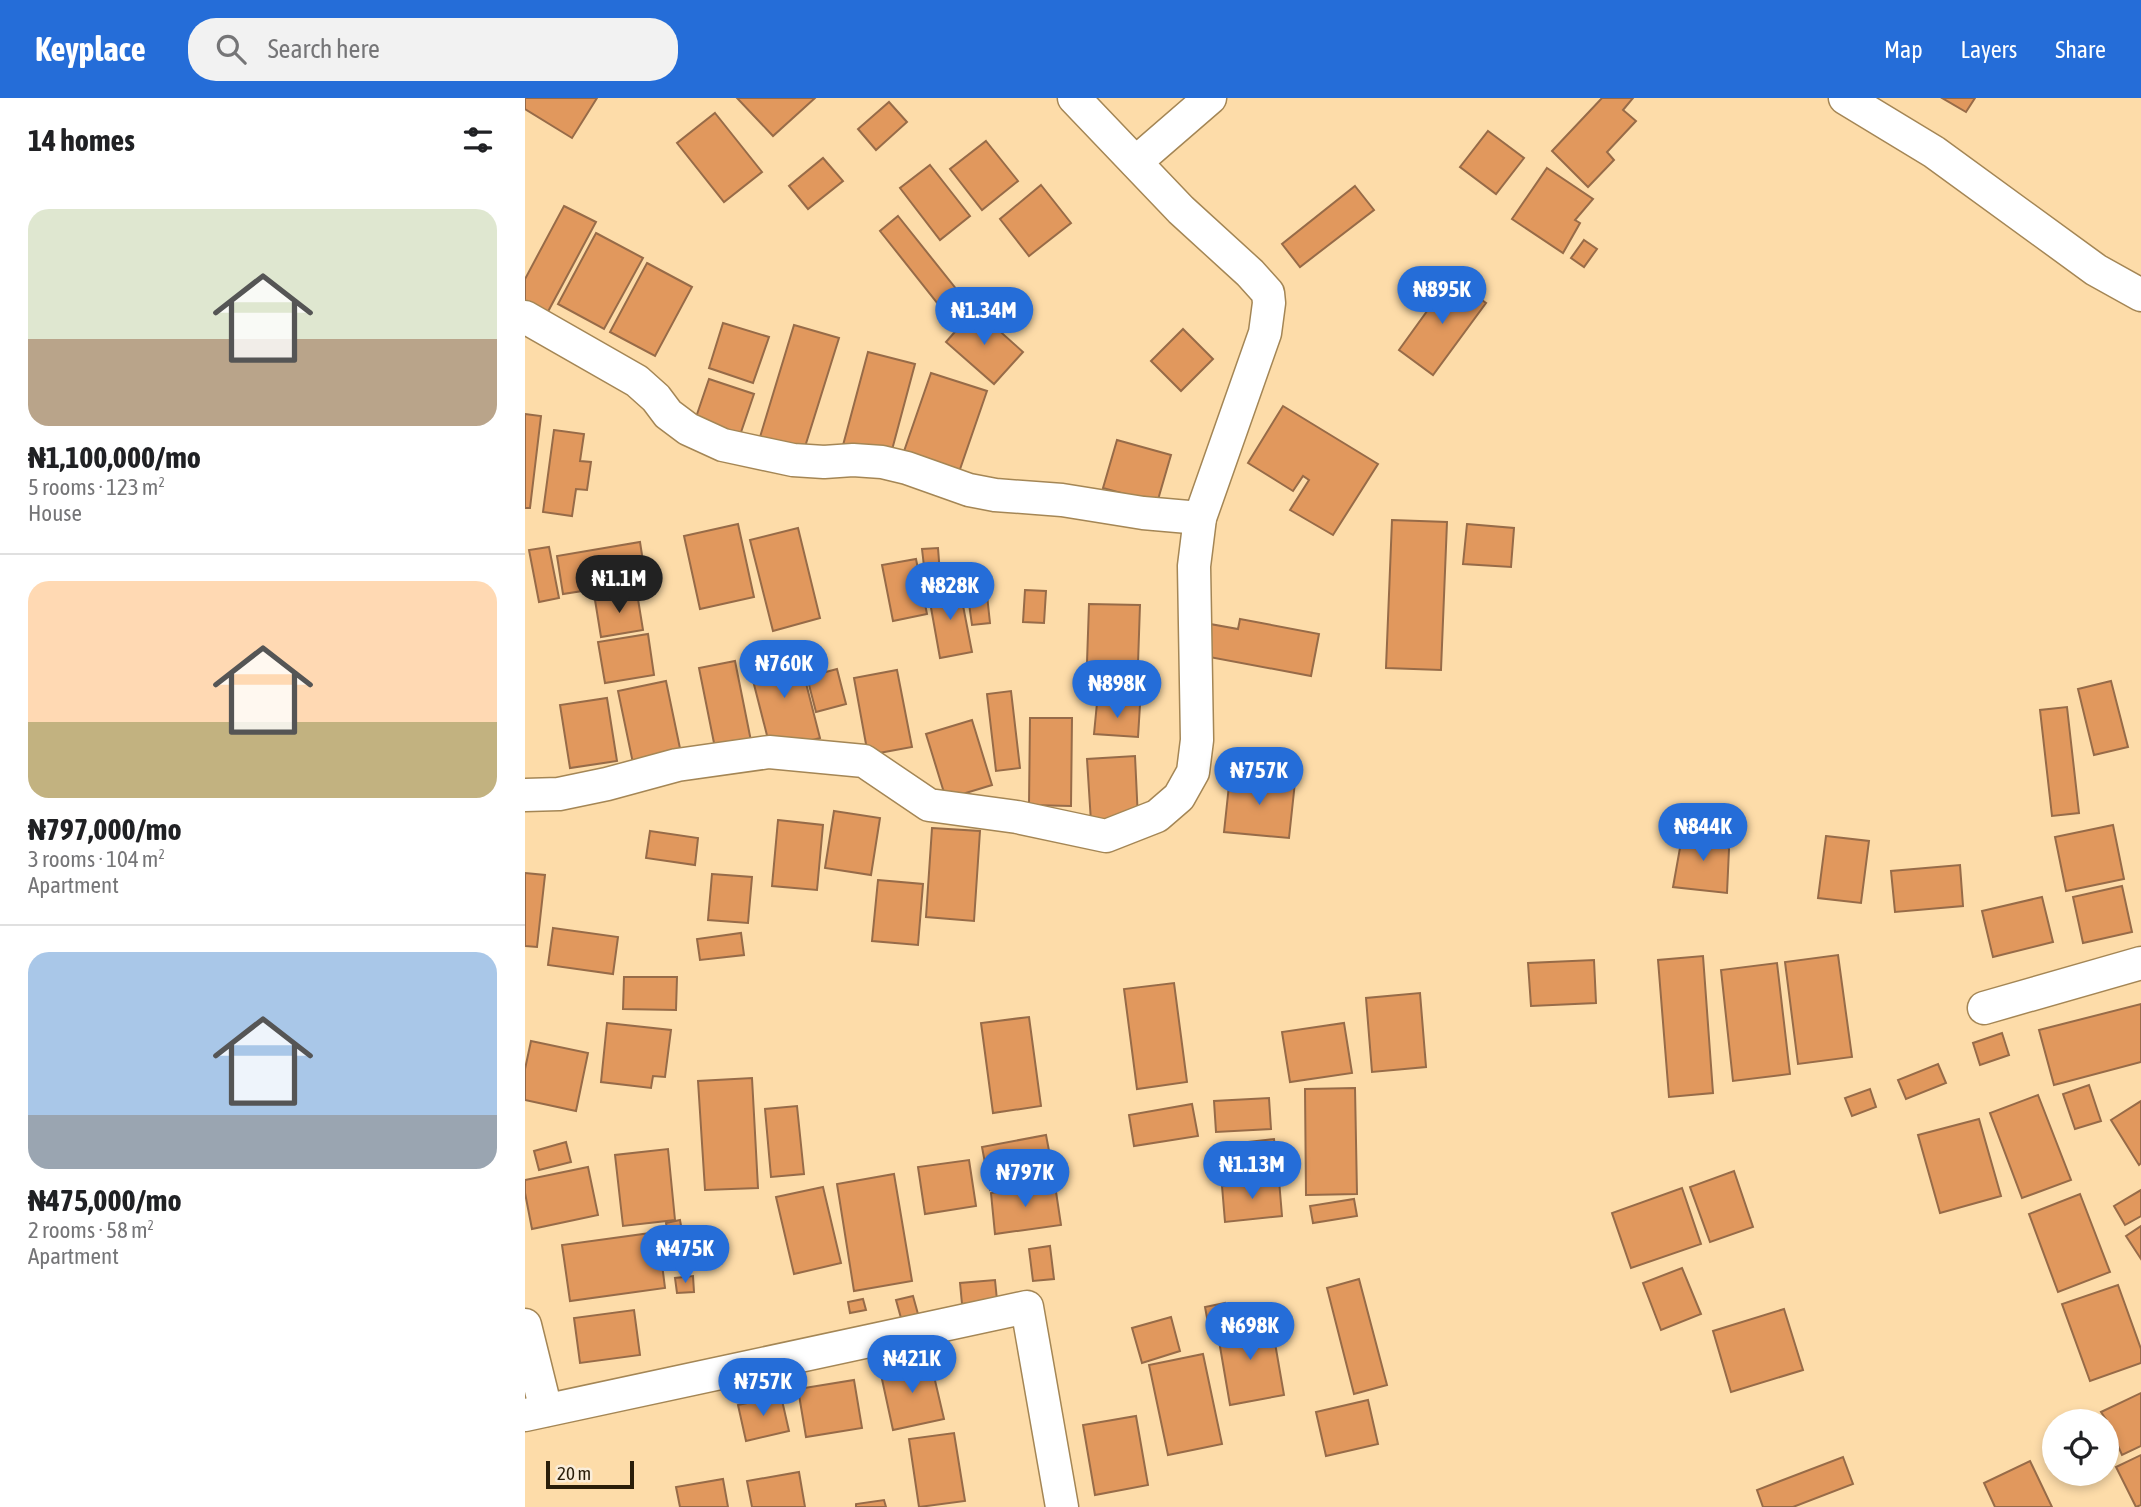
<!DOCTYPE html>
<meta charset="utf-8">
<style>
body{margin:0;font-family:"Asap Condensed",sans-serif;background:#f2f2f2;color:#202124;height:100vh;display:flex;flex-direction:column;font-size:26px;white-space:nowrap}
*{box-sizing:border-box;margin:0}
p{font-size:23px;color:#757577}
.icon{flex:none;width:38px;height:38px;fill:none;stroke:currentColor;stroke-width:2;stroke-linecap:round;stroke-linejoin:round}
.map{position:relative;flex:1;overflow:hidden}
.details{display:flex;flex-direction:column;background:#fff;width:525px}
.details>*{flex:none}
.buttons{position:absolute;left:1517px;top:1311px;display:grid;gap:14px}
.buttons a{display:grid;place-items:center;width:77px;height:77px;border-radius:50%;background:#fff;box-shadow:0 4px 10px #0003;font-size:35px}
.scale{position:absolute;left:21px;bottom:18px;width:88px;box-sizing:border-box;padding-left:7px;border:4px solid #2a1e09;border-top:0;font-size:19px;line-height:24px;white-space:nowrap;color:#2a1e09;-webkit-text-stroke:5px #faedd9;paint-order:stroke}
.price{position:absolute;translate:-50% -60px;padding:0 16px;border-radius:24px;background:#256dd8;color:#fff;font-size:23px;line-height:46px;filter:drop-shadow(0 2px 4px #0008)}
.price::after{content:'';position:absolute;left:50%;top:42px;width:21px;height:16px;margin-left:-10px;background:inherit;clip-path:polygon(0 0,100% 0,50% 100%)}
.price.selected{background:#222;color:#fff}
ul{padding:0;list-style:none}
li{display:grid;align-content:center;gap:14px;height:371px;padding:0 28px}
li+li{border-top:2px solid #e0e0e0}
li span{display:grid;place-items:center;height:217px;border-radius:21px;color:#555}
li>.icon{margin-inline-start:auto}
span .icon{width:126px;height:126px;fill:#fffc;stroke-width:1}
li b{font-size:30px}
h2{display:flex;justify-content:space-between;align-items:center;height:84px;padding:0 28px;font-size:30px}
header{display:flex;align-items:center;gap:42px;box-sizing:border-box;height:98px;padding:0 35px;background:#256dd8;color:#fff}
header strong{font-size:33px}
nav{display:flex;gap:38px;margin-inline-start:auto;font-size:24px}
.search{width:490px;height:63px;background:#f2f2f2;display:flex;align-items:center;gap:18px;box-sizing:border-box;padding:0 24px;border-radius:28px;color:#757577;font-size:26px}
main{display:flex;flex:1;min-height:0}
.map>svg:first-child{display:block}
.building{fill:#e1985d;stroke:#976b48;stroke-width:2}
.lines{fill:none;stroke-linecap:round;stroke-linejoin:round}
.minor-casing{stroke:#a48655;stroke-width:35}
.minor{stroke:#fff;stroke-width:32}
</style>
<header>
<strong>Keyplace</strong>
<div class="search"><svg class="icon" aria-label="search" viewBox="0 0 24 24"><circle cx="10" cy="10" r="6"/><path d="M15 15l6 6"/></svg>Search here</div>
<nav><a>Map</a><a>Layers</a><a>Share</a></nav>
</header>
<main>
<section class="details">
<h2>14 homes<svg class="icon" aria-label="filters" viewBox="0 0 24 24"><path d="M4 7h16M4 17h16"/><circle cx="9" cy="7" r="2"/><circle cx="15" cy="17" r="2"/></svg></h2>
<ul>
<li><span style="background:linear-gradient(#dfe7d0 60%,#b9a48a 0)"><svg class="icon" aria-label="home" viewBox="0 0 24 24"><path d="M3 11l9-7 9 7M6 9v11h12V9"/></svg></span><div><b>₦1,100,000/mo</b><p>5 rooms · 123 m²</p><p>House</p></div></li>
<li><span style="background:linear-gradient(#ffd9b3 65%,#c2b280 0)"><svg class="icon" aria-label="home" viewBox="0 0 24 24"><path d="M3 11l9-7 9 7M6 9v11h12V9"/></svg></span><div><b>₦797,000/mo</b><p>3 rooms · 104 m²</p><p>Apartment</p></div></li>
<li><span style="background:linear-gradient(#a9c7e8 75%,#9aa5b1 0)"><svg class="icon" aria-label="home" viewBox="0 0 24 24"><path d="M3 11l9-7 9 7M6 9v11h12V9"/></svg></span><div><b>₦475,000/mo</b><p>2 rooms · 58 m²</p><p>Apartment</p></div></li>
</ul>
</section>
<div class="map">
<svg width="1616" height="1409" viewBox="0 0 1616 1409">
<rect width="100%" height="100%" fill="#fddca9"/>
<g class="building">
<path d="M0 0H72L47 40 0 11Z"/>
<path d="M212 0H290L248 38Z"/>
<path d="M1077 0H1108L1098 12 1111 23 1082 54 1089 62 1063 89 1027 53Z"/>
<path d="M1417 0H1450L1441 14Z"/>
<path d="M364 4 382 24 351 52 333 31Z"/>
<path d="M190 15 237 74 199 104 152 45Z"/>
<path d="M963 33 999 60 971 96 935 69Z"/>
<path d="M461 43 493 83 457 112 425 71Z"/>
<path d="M298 60 318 83 283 111 264 88Z"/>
<path d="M405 67 445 118 415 142 375 90Z"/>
<path d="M1022 70 1068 101 1050 122 1055 125 1038 155 987 121Z"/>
<path d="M516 87 546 125 504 158 475 121Z"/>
<path d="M830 88 849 112 775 169 757 146Z"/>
<path d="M39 108 71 124 19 221 0 210V181Z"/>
<path d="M373 118 444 207 425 221 355 133Z"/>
<path d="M71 135 118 160 79 231 33 206Z"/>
<path d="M1059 142 1072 151 1059 169 1046 160Z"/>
<path d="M122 165 167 189 130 258 85 234Z"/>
<path d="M926 180 961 205 908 277 874 252Z"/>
<path d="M450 211 498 254 469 286 421 244Z"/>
<path d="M198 225 244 239 228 285 184 270Z"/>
<path d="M269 227 314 240 279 352 235 339Z"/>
<path d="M658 231 688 261 656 293 626 263Z"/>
<path d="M343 254 390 266 364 363 317 351Z"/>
<path d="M406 275 462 293 433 377 377 359Z"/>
<path d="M184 281 229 296 212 346 167 331Z"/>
<path d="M758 308 853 366 808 437 765 412 784 382 778 378 768 393 723 365Z"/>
<path d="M0 316 16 318 5 410H0Z"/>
<path d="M29 332 59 336 55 363 66 364 62 392 51 391 47 418 18 414Z"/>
<path d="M592 342 646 357 632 405 578 390Z"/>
<path d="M867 422 922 424 916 572 861 570Z"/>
<path d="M213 426 229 499 175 511 159 438Z"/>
<path d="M942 426 989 430 986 469 938 466Z"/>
<path d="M273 430 295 520 248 533 225 442Z"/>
<path d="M115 444 121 483 38 496 32 458Z"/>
<path d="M24 449 34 500 14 504 4 452Z"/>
<path d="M413 450 415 476 400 477 397 451Z"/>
<path d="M391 461 402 516 368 523 357 467Z"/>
<path d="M434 487 447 554 415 560 403 493Z"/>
<path d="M500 492 521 493 519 525 498 524Z"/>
<path d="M112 495 118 532 76 539 70 502Z"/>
<path d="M462 497 465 525 447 527 443 499Z"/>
<path d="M564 506 615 507 612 595 561 594Z"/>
<path d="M715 521 794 536 786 578 679 558 685 526 713 531Z"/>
<path d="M123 536 129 577 80 585 73 544Z"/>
<path d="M272 550 295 640 246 653 223 563Z"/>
<path d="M210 563 227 648 191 655 174 570Z"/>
<path d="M312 571 321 606 291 614 282 579Z"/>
<path d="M372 572 387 649 343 657 329 580Z"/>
<path d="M141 583 157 660 109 670 93 593Z"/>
<path d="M1586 583 1603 649 1569 657 1553 591Z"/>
<path d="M486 593 495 670 471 673 462 596Z"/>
<path d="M82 600 92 663 45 670 35 607Z"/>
<path d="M572 605 615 607 613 639 569 636Z"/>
<path d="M1542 609 1554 715 1527 718 1515 612Z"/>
<path d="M505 620H547L546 708 504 707Z"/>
<path d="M447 622 467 687 421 701 401 636Z"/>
<path d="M610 658 613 721 566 724 562 661Z"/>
<path d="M705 678 770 684 764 740 699 734Z"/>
<path d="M309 713 355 720 346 777 300 770Z"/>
<path d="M253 722 298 727 292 792 247 788Z"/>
<path d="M1588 727 1599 781 1541 793 1530 739Z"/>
<path d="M407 730 455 733 449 823 401 819Z"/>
<path d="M125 733 173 740 170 767 121 760Z"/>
<path d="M1158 733 1194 736 1204 751 1202 795 1148 789Z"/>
<path d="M1301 738 1344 743 1336 805 1293 800Z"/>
<path d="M1435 767 1438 808 1370 814 1366 773Z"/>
<path d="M0 775 20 777 12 849 0 848Z"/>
<path d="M187 776 227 779 223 825 183 822Z"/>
<path d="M353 782 398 786 393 847 347 843Z"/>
<path d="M1597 788 1607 834 1558 845 1548 799Z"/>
<path d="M1517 799 1528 844 1468 859 1457 813Z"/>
<path d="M28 830 93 839 88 876 23 867Z"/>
<path d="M216 835 219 857 175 862 172 841Z"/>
<path d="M1313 857 1327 959 1273 966 1260 864Z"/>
<path d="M1178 858 1188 995 1144 999 1133 862Z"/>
<path d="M1069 862 1071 905 1006 908 1003 865Z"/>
<path d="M1252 865 1265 976 1208 983 1196 872Z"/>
<path d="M99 879H152L151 912 98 911Z"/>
<path d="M649 885 662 984 612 991 599 891Z"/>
<path d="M895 895 901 969 847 974 841 900Z"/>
<path d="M1616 906V964L1529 987 1514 932Z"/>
<path d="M504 919 516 1008 468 1015 456 925Z"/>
<path d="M82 925 146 932 140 979 128 978 126 990 76 984Z"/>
<path d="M819 925 827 975 765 984 757 934Z"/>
<path d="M1477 935 1484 957 1455 967 1448 945Z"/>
<path d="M6 943 63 955 51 1013 0 1002V971Z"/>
<path d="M1413 966 1421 985 1381 1001 1373 982Z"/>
<path d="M227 980 233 1090 180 1092 173 983Z"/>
<path d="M1564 987 1576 1023 1550 1031 1538 996Z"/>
<path d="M830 990 832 1096 781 1097 780 991Z"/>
<path d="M1345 991 1351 1009 1327 1018 1320 1000Z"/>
<path d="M1513 997 1546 1082 1497 1100 1465 1015Z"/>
<path d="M744 1000 746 1031 691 1034 689 1003Z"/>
<path d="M1616 1003V1065L1614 1067 1586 1022Z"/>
<path d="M667 1006 673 1038 609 1048 604 1017Z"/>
<path d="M272 1008 279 1076 246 1079 240 1011Z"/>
<path d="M1454 1021 1476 1098 1415 1115 1393 1037Z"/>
<path d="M521 1037 529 1079 465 1092 457 1049Z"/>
<path d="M749 1041 753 1073 693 1080 689 1048Z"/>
<path d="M41 1044 46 1064 14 1072 9 1053Z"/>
<path d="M143 1051 150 1122 98 1128 90 1057Z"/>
<path d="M444 1062 451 1108 400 1116 393 1069Z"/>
<path d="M63 1069 73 1117 7 1131 0 1095V1082Z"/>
<path d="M1209 1073 1228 1129 1185 1144 1165 1089Z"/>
<path d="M369 1076 387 1183 329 1193 312 1086Z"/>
<path d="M754 1082 757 1118 700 1124 697 1088Z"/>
<path d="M530 1087 536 1127 470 1136 466 1095Z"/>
<path d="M298 1089 316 1165 269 1176 251 1099Z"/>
<path d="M1157 1090 1176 1146 1106 1170 1087 1115Z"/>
<path d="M1616 1092V1118L1600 1127 1589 1108Z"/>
<path d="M1555 1096 1585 1174 1533 1194 1504 1116Z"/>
<path d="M829 1101 832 1118 788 1125 785 1108Z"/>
<path d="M155 1122 162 1161 148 1164 141 1125Z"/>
<path d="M1616 1128V1161L1601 1138Z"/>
<path d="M133 1134 140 1190 45 1203 37 1147Z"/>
<path d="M525 1148 529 1181 508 1183 504 1151Z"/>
<path d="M1157 1170 1176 1216 1136 1232 1118 1185Z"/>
<path d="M168 1178 169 1194 152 1195 150 1180Z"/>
<path d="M834 1181 862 1287 829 1296 802 1190Z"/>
<path d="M470 1182 472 1202 437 1206 435 1185Z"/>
<path d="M1593 1187 1616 1251V1265L1565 1283 1537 1206Z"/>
<path d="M388 1198 393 1216 376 1220 371 1202Z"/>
<path d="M338 1201 341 1212 325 1215 323 1204Z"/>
<path d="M700 1205 704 1220 683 1225 680 1209Z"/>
<path d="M1259 1211 1278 1272 1206 1294 1188 1233Z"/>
<path d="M109 1212 115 1257 55 1265 49 1220Z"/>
<path d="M646 1219 655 1253 617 1265 607 1230Z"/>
<path d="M746 1222 759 1297 705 1307 692 1231Z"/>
<path d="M678 1256 697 1346 643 1357 624 1267Z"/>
<path d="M405 1261 419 1321 368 1332 355 1272Z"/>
<path d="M329 1282 337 1330 281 1339 273 1291Z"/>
<path d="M1616 1295V1348L1597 1357 1582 1323 1576 1314Z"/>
<path d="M256 1298 264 1333 221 1343 213 1307Z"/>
<path d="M843 1302 853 1346 801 1358 791 1314Z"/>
<path d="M611 1318 623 1387 570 1397 558 1327Z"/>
<path d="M429 1335 440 1403 394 1409 384 1341Z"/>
<path d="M1616 1357V1407L1611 1409 1591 1369Z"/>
<path d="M1318 1359 1328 1386 1268 1409H1238L1232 1392Z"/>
<path d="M1505 1363 1527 1409H1470L1459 1385Z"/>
<path d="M274 1374 280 1409H227L222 1383Z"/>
<path d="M198 1381 203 1409H155L151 1389Z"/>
<path d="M359 1402 361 1409H331V1406Z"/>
</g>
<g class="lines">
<defs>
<g id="minor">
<path d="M1320 0 1409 54 1571 172 1616 197"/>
<path d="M611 64 685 0"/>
<path d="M0 219 112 283 131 300 143 316 163 331 198 347 268 362 299 364 328 362 357 364 382 370 444 392 470 397 537 402 618 415 675 420"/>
<path d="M0 697 34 696 82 686 152 667 244 654 339 663 404 707 492 719 581 738 632 718 654 699 668 674 672 642 669 468 675 420 740 235 744 205 743 195 725 175 656 112 549 0"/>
<path d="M1459 910 1616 865"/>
<path d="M0 1227 21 1312"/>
<path d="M0 1317 502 1209 537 1409"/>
</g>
</defs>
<use href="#minor" class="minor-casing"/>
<use href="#minor" class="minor"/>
</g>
</svg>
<div class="buttons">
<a><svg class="icon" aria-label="locate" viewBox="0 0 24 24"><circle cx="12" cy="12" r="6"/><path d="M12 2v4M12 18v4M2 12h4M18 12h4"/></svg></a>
</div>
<div class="scale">20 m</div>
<b class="price" style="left:917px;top:228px">₦895K</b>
<b class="price" style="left:459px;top:249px">₦1.34M</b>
<b class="price selected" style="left:94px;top:517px">₦1.1M</b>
<b class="price" style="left:425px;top:524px">₦828K</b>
<b class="price" style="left:259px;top:602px">₦760K</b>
<b class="price" style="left:592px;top:622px">₦898K</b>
<b class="price" style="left:734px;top:709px">₦757K</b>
<b class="price" style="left:1178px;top:765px">₦844K</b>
<b class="price" style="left:727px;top:1103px">₦1.13M</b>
<b class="price" style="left:500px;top:1111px">₦797K</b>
<b class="price" style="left:160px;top:1187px">₦475K</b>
<b class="price" style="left:725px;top:1264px">₦698K</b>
<b class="price" style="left:387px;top:1297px">₦421K</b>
<b class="price" style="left:238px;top:1320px">₦757K</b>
</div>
</main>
